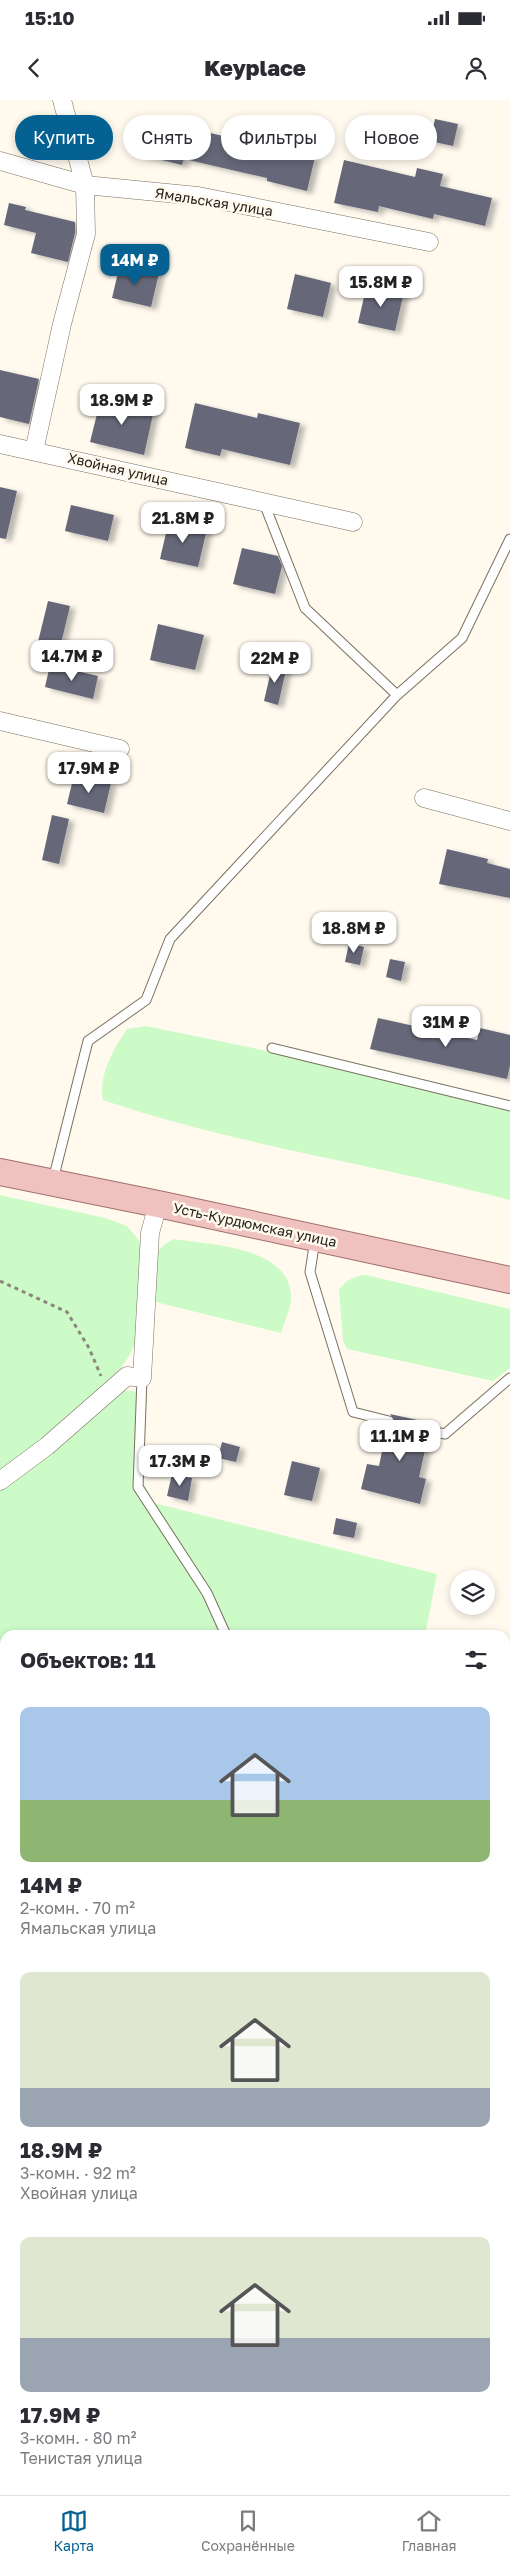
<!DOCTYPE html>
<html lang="ru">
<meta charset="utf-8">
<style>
body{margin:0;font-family:"Golos Text",sans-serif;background:#f7f7f7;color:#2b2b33;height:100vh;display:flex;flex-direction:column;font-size:19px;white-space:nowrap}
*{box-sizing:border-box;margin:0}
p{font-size:16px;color:#7c7c81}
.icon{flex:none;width:28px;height:28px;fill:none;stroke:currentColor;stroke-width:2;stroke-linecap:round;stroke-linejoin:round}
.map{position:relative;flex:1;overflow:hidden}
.sheet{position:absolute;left:0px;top:1530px;width:510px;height:865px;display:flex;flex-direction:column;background:#fff;border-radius:15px 15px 0 0;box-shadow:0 2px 8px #0003}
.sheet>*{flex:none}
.banner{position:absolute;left:15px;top:15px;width:480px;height:45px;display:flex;gap:10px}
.controls{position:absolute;left:450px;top:1470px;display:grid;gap:10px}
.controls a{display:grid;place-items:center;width:45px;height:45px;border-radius:50%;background:#fff;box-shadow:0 2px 8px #0003;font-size:25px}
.price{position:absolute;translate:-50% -42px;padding:0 11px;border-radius:10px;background:#fff;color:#222;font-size:16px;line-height:32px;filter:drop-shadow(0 1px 2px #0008)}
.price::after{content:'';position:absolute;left:50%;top:30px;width:15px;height:11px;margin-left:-8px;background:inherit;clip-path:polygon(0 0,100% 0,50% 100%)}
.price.active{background:#046192;color:#fff}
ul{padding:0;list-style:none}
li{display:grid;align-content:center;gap:10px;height:265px;padding:0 20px}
li span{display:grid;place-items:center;height:155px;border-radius:10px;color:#555}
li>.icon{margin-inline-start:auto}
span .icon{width:90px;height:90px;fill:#fffc;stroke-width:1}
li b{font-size:21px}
h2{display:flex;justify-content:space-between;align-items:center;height:60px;padding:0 20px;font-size:21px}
.chip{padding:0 18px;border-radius:22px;background:#fff;box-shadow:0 2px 8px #0003;font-size:18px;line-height:45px}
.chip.active{background:#046192;color:#fff}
.status{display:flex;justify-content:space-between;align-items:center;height:35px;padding:0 25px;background:#fff;direction:ltr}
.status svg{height:14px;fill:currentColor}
header{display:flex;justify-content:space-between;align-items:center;height:65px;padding:0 20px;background:#fff;font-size:22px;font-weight:800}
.dock{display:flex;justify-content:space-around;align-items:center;height:70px;border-top:1px solid #e1e1e2;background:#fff;font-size:14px;color:#7c7c81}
.dock a{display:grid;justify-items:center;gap:2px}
.dock .active{color:#046192}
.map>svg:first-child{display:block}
.green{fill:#ccfbc8}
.building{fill:#666879;filter:url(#shadow)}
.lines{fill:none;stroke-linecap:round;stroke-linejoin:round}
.service-casing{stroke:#79705f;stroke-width:11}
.minor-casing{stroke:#79705f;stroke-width:19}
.primary-casing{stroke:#a16f6a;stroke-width:28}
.path{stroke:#8b867e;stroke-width:3;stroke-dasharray:4 4;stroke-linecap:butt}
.service{stroke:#fff;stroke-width:9}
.minor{stroke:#fff;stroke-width:18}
.primary{stroke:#efc2c0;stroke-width:26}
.labels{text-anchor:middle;stroke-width:5;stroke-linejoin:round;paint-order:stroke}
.street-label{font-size:14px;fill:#231f18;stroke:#fff9ee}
</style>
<div class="status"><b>15:10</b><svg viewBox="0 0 49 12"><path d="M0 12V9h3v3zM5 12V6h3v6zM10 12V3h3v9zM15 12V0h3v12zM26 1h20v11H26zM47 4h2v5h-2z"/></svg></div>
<header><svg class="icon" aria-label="back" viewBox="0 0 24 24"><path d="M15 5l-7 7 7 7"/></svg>Keyplace<svg class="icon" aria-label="person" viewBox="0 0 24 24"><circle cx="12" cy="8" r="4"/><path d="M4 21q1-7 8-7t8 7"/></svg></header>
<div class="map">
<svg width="510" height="2395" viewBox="0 0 510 2395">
<defs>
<filter id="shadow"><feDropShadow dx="5.5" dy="3" stdDeviation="2.5" flood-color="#0004"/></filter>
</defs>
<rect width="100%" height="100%" fill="#fff9ee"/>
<g class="green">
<path d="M146 926 253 948 510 1007V1100C375 1064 235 1045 103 1000 98 976 114 948 127 929Z"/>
<path d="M0 1095 105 1118 127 1126 141 1143 135 1242C123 1285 37 1342 0 1370Z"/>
<path d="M174 1139C210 1145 288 1146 291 1195 292 1206 284 1222 281 1233L156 1202 157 1152 165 1144Z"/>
<path d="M366 1175 510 1209V1268L493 1281 347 1249 343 1241 339 1190C346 1180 354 1176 366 1175Z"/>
<path d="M124 1290 147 1293 142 1380 154 1403 437 1474 425 1535H5V2390H505V1623L510 1624V2395H0V1391L52 1353Z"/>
</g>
<g class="building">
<path d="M149 19 315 57 307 91 267 81V78L184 59 182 65 141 55Z"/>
<path d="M435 19 458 24 453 46 430 41Z"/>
<path d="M344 60 415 77 417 68 443 74 440 86 492 98 485 126 434 114 433 119 379 106 378 112 334 103Z"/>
<path d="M9 103 26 107 25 110 75 122V133L68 162 31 153 36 133 4 125Z"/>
<path d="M120 164 159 173 151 207 112 198Z"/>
<path d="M295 174 331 183 323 217 287 209Z"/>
<path d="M367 184 404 192 395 231 358 223Z"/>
<path d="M0 270 39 279 29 324 0 317Z"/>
<path d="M101 298 154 310 144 355 90 342Z"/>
<path d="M195 303 257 318 258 313 300 323 290 365 222 349 220 356 185 348Z"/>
<path d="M0 387 17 391 6 439 0 438Z"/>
<path d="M71 405 114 415 108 441 65 431Z"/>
<path d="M169 420 207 429 198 467 160 459Z"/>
<path d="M242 448 278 456 282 466 275 494 233 484Z"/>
<path d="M48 501 70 506 59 552 37 546Z"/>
<path d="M158 524 204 535 195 570 150 560Z"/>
<path d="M273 562 287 566 278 605 264 601Z"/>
<path d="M50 565 98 576 93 599 45 587Z"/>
<path d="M74 675 111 683 104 713 67 704Z"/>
<path d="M52 715 69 719 59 764 42 760Z"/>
<path d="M447 749 488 759 487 763 510 769V798L439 784Z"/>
<path d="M349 843 364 847 360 865 345 862Z"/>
<path d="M390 859 405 862 401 881 386 877Z"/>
<path d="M378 918 477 940 480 928 510 935V965L507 979 370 949Z"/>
<path d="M390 1314 431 1323 423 1330 428 1337 419 1377 426 1379 420 1404 361 1389 367 1364 379 1366 387 1327 393 1326 395 1322Z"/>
<path d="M222 1342 240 1347 236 1362 218 1358Z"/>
<path d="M292 1361 320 1368 312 1401 284 1395Z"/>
<path d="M172 1374 192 1378 188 1401 167 1396Z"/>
<path d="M336 1418 357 1423 354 1438 333 1434Z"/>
</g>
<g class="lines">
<defs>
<g id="service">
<path d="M264 403 305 508 397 595"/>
<path d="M272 948 510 1006"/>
<path d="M53 1080 88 941 146 900 170 839 397 595 462 538 510 439"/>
<path d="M315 1140 310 1172 353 1312 389 1321"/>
<path d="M142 1278 138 1387 207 1493 226 1535"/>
<path d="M429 1331 445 1334 510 1278"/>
<path d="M505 1987 510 1989"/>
</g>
<g id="minor">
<path d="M0 61 85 85 198 96 429 142"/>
<path d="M0 344 353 422"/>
<path d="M34 351 62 224 86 134 85 85 62 0"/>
<path d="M0 621 120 649"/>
<path d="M424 698 510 721"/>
<path d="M0 1381 47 1346 127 1276 142 1278 150 1133 158 1104"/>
</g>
<path id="primary" d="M0 1072 158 1104 510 1180"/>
</defs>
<use href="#service" class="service-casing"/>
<use href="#minor" class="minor-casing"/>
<use href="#primary" class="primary-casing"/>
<g class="path">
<path d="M0 1181 67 1212 89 1248 101 1276"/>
<path d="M0 1638 5 1666"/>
<path d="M505 1640H510"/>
<path d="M0 2018 5 1896"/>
<path d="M0 2381 8 2395"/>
</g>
<use href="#service" class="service"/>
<use href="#minor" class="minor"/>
<use href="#primary" class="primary"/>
</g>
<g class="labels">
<g class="street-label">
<text transform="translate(214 102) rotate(9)" y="5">Ямальская улица</text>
<text transform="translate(118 369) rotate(13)" y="5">Хвойная улица</text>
<text transform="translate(255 1125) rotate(12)" y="5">Усть-Курдюмская улица</text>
</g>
</g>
</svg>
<div class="controls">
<a><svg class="icon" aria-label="layers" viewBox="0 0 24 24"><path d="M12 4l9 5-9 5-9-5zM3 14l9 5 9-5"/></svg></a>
</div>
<b class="price active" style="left:135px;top:186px">14M ₽</b>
<b class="price" style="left:381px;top:208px">15.8M ₽</b>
<b class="price" style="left:122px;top:326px">18.9M ₽</b>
<b class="price" style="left:183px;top:444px">21.8M ₽</b>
<b class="price" style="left:72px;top:582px">14.7M ₽</b>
<b class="price" style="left:275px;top:584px">22M ₽</b>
<b class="price" style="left:89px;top:694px">17.9M ₽</b>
<b class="price" style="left:354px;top:854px">18.8M ₽</b>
<b class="price" style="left:446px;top:948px">31M ₽</b>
<b class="price" style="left:400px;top:1362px">11.1M ₽</b>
<b class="price" style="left:180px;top:1387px">17.3M ₽</b>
<div class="banner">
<a class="chip active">Купить</a>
<a class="chip">Снять</a>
<a class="chip">Фильтры</a>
<a class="chip">Новое</a>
</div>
<section class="sheet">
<h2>Объектов: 11<svg class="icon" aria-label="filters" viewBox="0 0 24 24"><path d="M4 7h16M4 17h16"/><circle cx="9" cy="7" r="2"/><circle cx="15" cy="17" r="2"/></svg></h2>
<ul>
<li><span style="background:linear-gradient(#a9c7e8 60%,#8fb573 0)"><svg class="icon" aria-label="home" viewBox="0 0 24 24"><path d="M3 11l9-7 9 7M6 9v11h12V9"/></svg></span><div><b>14M ₽</b><p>2-комн. · 70 m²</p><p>Ямальская улица</p></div></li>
<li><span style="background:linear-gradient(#dfe7d0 75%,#9aa5b1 0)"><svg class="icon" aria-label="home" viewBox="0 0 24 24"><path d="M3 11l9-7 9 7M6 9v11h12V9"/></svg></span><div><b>18.9M ₽</b><p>3-комн. · 92 m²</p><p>Хвойная улица</p></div></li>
<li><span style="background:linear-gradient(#dfe7d0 65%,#9aa5b1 0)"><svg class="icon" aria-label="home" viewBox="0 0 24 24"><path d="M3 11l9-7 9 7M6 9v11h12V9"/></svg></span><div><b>17.9M ₽</b><p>3-комн. · 80 m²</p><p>Тенистая улица</p></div></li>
</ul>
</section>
</div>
<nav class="dock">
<a class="active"><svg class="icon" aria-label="map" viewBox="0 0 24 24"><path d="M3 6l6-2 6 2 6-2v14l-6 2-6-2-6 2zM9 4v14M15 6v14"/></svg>Карта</a>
<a><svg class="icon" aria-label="saved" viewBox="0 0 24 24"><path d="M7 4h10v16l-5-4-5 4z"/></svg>Сохранённые</a>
<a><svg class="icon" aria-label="home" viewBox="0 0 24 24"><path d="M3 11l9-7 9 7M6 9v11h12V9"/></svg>Главная</a>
</nav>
